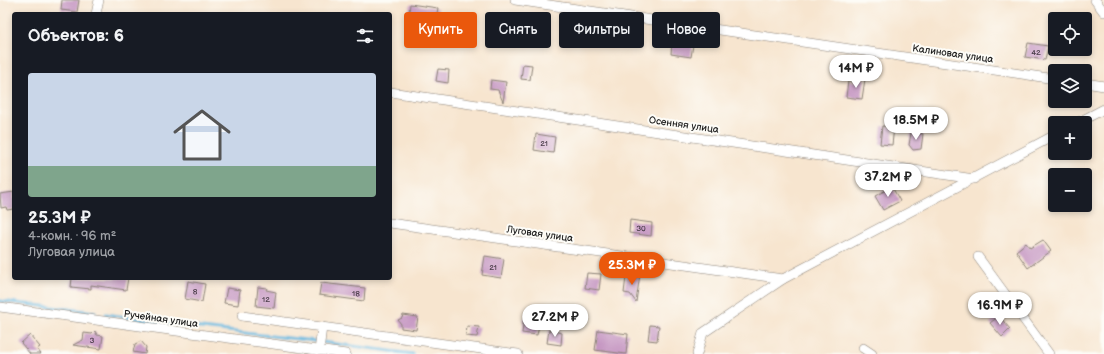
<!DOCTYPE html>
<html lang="ru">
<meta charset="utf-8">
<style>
body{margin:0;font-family:"Balsamiq Sans",sans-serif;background:#242831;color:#f1f3f6;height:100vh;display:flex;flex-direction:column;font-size:15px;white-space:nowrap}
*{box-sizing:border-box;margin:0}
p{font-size:13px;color:#9ea1a6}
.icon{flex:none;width:22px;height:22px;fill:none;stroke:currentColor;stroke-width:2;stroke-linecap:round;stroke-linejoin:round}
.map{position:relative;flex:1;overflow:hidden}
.sheet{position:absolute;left:12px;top:12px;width:380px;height:268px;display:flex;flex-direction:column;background:#171b24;border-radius:4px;box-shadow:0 2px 6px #0003}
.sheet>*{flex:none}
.banner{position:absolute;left:404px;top:12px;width:380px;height:36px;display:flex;gap:8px}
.buttons{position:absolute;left:1048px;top:12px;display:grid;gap:8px}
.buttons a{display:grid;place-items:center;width:44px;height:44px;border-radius:4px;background:#171b24;box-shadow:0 2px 6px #0003;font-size:20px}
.price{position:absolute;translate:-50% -34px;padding:0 9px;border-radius:14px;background:#fff;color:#222;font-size:13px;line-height:26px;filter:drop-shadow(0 1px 2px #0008)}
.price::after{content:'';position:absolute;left:50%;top:24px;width:12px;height:9px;margin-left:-6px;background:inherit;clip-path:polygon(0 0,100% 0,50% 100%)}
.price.current{background:#ea580c;color:#fff}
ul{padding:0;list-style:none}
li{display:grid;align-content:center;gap:8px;height:212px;padding:0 16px}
li span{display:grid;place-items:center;height:124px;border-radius:4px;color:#555}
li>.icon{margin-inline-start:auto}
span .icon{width:72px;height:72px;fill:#fffc;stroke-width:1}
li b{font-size:17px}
h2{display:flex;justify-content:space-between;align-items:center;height:48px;padding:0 16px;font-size:17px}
.chip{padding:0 14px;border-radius:4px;background:#171b24;box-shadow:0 2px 6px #0003;font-size:14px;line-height:36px}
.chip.current{background:#ea580c;color:#fff}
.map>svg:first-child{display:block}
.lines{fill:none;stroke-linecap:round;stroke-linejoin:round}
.stream{stroke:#63b6de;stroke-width:3}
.building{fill:#c494c1}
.street-casing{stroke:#8a8076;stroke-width:10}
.street{stroke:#fff;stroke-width:9}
.labels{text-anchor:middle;stroke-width:4;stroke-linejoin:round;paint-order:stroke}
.number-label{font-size:8px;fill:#463a45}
.street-label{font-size:10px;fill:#1c1c1c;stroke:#fdfcf7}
</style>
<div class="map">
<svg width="1104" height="354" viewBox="0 0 1104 354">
<rect width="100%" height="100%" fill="#fdfcf7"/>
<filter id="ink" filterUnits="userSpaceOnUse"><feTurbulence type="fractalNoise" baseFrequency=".025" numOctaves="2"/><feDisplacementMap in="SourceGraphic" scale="8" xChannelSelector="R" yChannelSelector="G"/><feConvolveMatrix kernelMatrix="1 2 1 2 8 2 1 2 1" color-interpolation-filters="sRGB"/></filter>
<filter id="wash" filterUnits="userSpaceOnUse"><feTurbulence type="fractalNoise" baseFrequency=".012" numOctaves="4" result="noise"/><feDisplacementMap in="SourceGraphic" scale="16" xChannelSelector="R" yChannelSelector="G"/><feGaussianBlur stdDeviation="0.9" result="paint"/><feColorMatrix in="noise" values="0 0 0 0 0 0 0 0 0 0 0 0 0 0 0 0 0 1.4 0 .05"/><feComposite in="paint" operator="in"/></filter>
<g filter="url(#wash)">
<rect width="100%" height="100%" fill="#f7e5cf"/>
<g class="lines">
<g class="stream">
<path d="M0 301 95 312"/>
<path d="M106 314 184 326 307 340 413 354"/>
</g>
</g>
<g id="blocks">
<g class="building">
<path d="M62 0H79L77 12 61 10Z"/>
<path d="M410 4 438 8 434 29 422 27 423 23 408 21Z"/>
<path d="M672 41 693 45 691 57 671 54Z"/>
<path d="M1028 43 1048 46 1045 60 1025 57Z"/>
<path d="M523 64 532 65 530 80 521 79Z"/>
<path d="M438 69 449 70 448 83 436 81Z"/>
<path d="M854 78 865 79 862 99 846 97 848 81 854 82Z"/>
<path d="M491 80 506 82 503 102 498 90 490 89Z"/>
<path d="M882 126 894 127 892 145 880 144Z"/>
<path d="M911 133 923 134 921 149 913 150 909 145Z"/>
<path d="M536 134 555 137 553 153 534 150Z"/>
<path d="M892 187 900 201 883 210 875 196Z"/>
<path d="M14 192V209L7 210 6 207 1 208 0 194Z"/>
<path d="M630 220 652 223 651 236 629 233Z"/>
<path d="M1043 240 1051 251 1028 268 1016 251 1026 243 1030 248Z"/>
<path d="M485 256 504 259 501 278 482 275Z"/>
<path d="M587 273 601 274 599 290 585 288Z"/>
<path d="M640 274 636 302 630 294 624 293 626 277 633 278Z"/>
<path d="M72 278H128L126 290 91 285V289L71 287Z"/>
<path d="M188 281 205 284 202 302 185 299Z"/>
<path d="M321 283 365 288 364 301 319 295Z"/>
<path d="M258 287 267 288 266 290 276 292 274 308 256 306Z"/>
<path d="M227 288 240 290 238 305 224 303Z"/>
<path d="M403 315 418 317 416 330 401 328V324L398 320 402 318Z"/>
<path d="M999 316 1010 329 1002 337 990 323Z"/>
<path d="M524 318 540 320 537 335 522 333Z"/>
<path d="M650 325 659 326 657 341 648 340Z"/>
<path d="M467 326 479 327 477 337 466 336Z"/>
<path d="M549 330 562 333 561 345 547 343Z"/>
<path d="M598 330 628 334 626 354 595 350Z"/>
<path d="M95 331 97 335 103 336 101 349 73 345 83 340 84 333 92 334Z"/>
<path d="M30 335 40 347 37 349 41 354H30L21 343Z"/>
<path d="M141 341 146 347 145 354 133 352 135 344Z"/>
</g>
</g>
</g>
<g filter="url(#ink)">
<use href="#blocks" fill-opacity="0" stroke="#8a8076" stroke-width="1"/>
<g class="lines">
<defs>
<g id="street">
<path d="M515 0 1055 79"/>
<path d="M1095 0 1104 12"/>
<path d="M96 14 99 0"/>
<path d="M1085 83 1104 86"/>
<path d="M390 92 974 179"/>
<path d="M1077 123 1104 109"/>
<path d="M390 223 783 279"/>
<path d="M978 257 1049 354"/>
<path d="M0 307 346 354"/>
<path d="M242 316 518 354"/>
<path d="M863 348 872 354"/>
<path d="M319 351 322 327"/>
<path d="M697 354 703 333 783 279 1055 135"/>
</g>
</defs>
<use href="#street" class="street-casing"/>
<use href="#street" class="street"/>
</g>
</g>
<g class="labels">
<g class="number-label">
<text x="1036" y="55">42</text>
<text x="544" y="146">21</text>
<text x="641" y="231">30</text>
<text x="493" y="270">21</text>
<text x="195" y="294">8</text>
<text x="356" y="296">18</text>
<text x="266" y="302">12</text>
<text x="92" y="343">3</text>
</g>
<g class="street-label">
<text transform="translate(953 53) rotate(8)" y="4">Калиновая улица</text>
<text transform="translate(684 124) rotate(8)" y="4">Осенняя улица</text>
<text transform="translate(540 233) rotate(8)" y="4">Луговая улица</text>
<text transform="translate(161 318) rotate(8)" y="4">Ручейная улица</text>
</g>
</g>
</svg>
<div class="buttons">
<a><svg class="icon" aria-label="locate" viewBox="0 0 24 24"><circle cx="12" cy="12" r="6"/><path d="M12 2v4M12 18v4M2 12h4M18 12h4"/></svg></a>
<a><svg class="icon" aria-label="layers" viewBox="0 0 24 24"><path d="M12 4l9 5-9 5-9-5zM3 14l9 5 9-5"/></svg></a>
<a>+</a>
<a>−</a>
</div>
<b class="price" style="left:856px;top:89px">14M ₽</b>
<b class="price" style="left:916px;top:141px">18.5M ₽</b>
<b class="price" style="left:888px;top:198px">37.2M ₽</b>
<b class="price current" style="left:632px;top:286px">25.3M ₽</b>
<b class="price" style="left:1000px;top:326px">16.9M ₽</b>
<b class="price" style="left:555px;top:338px">27.2M ₽</b>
<div class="banner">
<a class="chip current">Купить</a>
<a class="chip">Снять</a>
<a class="chip">Фильтры</a>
<a class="chip">Новое</a>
</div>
<section class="sheet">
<h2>Объектов: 6<svg class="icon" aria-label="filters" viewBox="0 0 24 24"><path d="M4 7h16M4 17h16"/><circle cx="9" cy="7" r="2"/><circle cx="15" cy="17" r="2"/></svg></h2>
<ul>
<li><span style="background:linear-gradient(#c9d6e8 75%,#7fa58c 0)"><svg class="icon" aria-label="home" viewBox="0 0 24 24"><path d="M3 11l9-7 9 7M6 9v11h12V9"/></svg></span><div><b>25.3M ₽</b><p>4-комн. · 96 m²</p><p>Луговая улица</p></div></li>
</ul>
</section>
</div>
